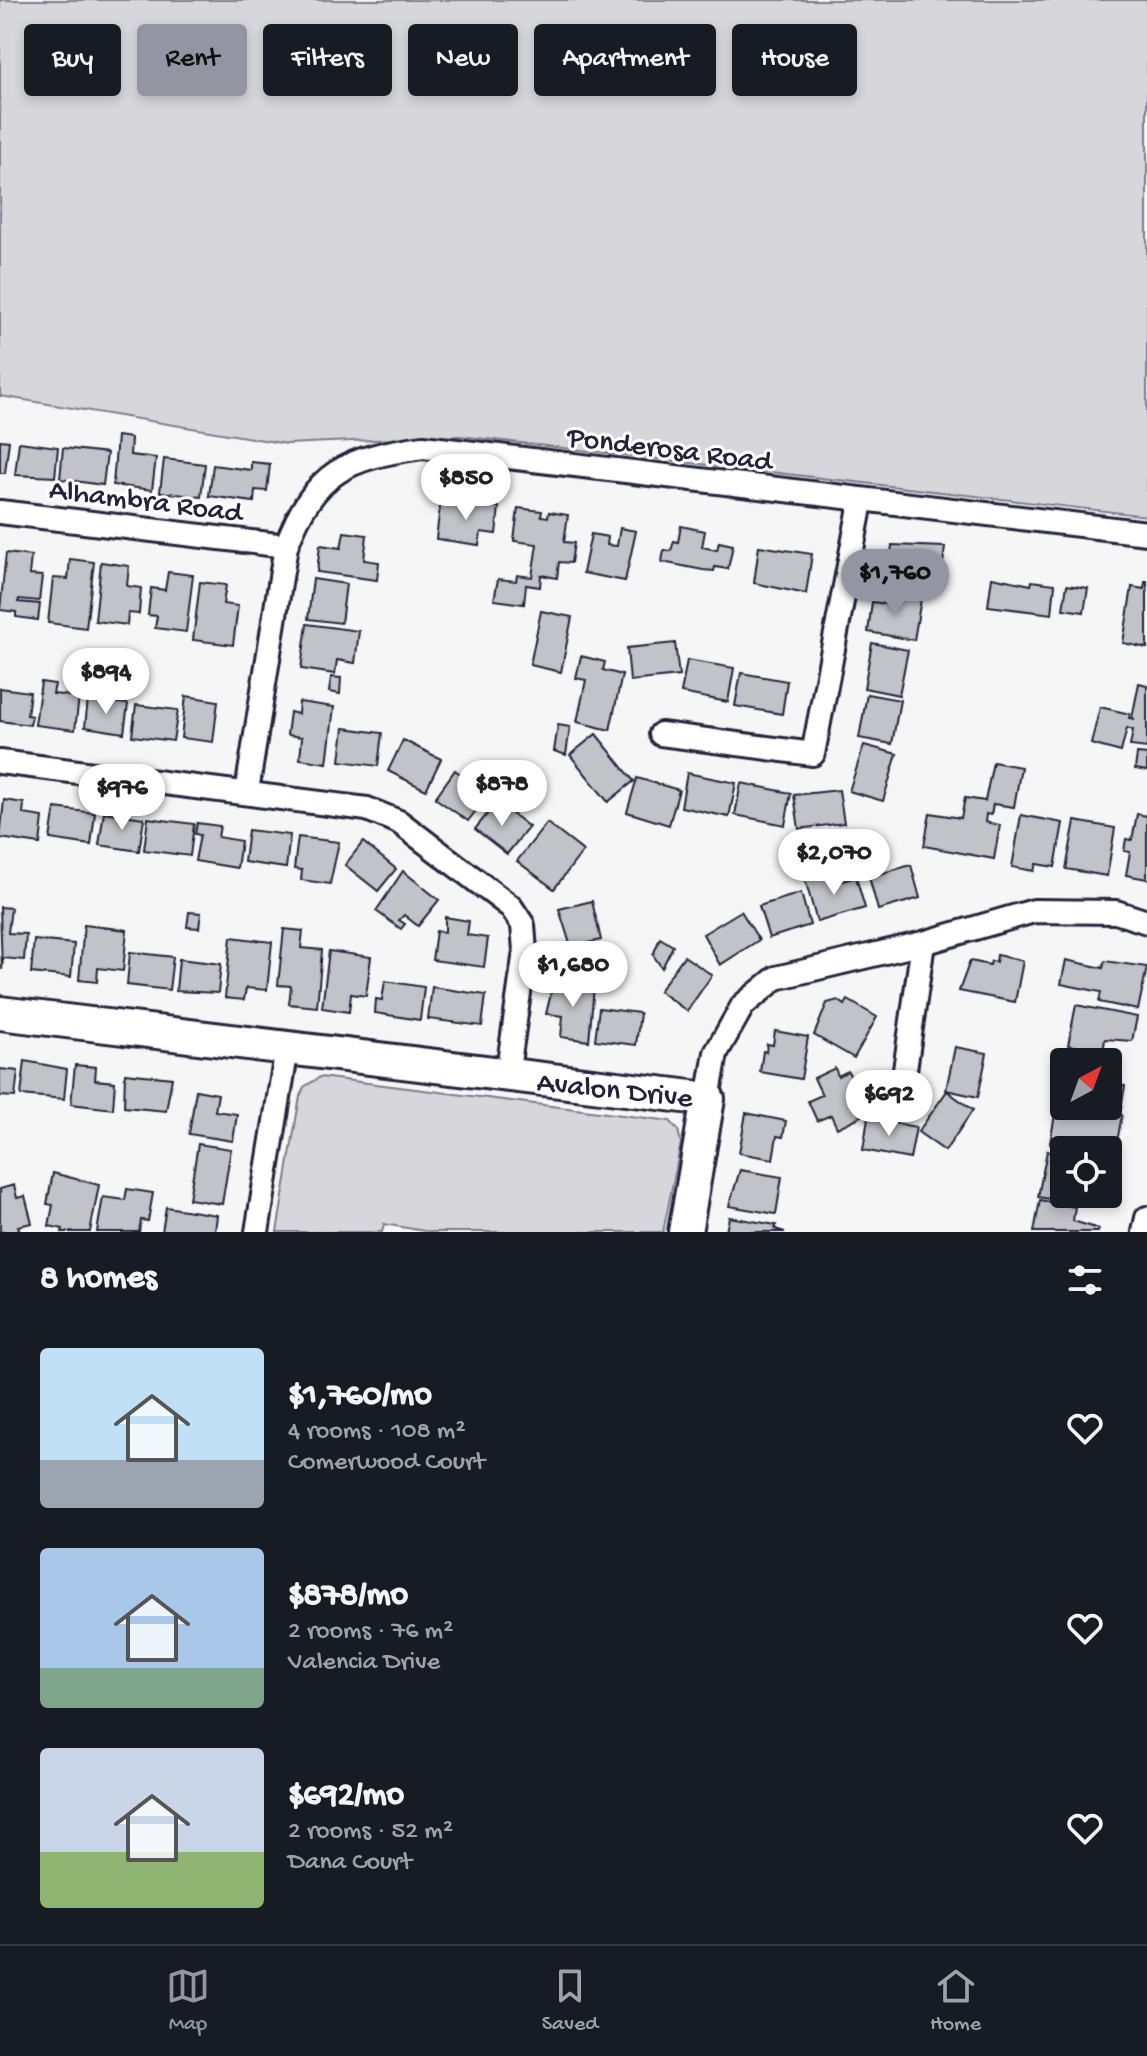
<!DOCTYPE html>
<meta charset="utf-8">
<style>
body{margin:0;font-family:"Gochi Hand",sans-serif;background:#242831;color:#f1f3f6;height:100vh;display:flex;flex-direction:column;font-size:30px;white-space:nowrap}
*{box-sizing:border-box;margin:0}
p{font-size:26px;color:#9ea1a6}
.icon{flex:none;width:44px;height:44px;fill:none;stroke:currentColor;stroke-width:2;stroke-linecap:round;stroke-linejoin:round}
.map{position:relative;height:1232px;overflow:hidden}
.drawer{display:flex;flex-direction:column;background:#171b24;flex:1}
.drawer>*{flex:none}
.banner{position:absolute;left:24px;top:24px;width:1100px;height:72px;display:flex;gap:16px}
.needle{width:52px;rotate:41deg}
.controls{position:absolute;left:1050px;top:1048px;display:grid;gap:16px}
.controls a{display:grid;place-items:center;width:72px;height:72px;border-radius:8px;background:#171b24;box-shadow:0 4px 12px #0003;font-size:40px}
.price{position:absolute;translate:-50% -68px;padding:0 18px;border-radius:28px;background:#fff;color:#222;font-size:26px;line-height:52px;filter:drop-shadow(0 2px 4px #0008)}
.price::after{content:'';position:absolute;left:50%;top:48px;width:24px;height:18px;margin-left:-12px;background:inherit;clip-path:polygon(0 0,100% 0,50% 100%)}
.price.current{background:#9495a2;color:#111}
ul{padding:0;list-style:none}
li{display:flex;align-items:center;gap:24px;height:200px;padding:0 40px}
li span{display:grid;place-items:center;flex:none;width:224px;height:160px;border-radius:8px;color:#555}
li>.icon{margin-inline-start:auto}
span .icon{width:96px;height:96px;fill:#fffc;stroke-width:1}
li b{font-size:34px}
h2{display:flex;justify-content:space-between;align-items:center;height:96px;padding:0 40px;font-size:34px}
.tag{padding:0 28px;border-radius:8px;background:#171b24;box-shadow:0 4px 12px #0003;font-size:28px;line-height:72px}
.tag.current{background:#9495a2;color:#111}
.menu{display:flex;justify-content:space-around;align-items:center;height:112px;border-top:2px solid #363941;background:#171b24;font-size:22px;color:#9ea1a6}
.menu a{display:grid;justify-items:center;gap:4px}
.menu .current{color:#9495a2}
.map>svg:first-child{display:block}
.green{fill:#d7d7db;stroke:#7c7c8b;stroke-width:2}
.building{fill:#c2c2c9;stroke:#22223b;stroke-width:2}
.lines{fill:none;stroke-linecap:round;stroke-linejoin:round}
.street-casing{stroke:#22223b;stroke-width:28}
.secondary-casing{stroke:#22223b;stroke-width:38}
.street{stroke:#fff;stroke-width:22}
.secondary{stroke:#fff;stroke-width:32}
.labels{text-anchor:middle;stroke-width:6;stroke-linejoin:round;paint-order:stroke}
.street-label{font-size:30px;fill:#22223b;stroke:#fff}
</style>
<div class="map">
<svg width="1147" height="1232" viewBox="0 0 1147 1232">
<rect width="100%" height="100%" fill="#f6f6f7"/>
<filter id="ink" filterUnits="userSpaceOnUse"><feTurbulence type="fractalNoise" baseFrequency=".0125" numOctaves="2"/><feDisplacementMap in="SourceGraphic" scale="16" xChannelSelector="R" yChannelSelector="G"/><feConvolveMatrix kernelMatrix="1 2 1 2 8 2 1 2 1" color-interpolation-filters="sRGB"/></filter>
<g filter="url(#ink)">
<g class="green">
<path d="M0 0H1147V516L460 436 287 444 0 396Z"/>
<path d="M320 1077 670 1121 678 1130 681 1143 663 1232H430L384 1224 382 1232H277L300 1096 304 1087Z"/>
</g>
<g class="building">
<path d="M117 436 131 438 130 455 156 458 152 490 113 485Z"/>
<path d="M0 440 9 441 5 473H0Z"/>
<path d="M19 442 58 447 55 477 15 475Z"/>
<path d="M63 448 107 453 103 485 60 479Z"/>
<path d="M164 459 205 464 201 497 160 492Z"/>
<path d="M251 462 270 464 267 491 255 490 254 502 209 496 213 465 251 470Z"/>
<path d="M441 499 499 507 496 534 481 532 479 545 436 539Z"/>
<path d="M518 508 542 511 541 516 548 517 549 512 568 515 564 542 574 543 571 563 559 562 557 578 541 575 540 587 526 585 524 604 494 600 498 579 516 581 517 575 532 577 537 544 514 541Z"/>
<path d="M681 526 705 531 702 547 717 550 719 542 733 545 728 569 715 567 714 571 703 570 662 562 664 550 671 551 674 541 678 542Z"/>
<path d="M620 528 636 531 625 581 583 573 591 534 608 537 607 545 617 546Z"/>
<path d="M344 532 367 535 364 560 379 562 377 580 317 572 320 545 341 548Z"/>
<path d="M892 545 945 547 940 589 919 587 920 577 909 575V582L888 579Z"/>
<path d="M759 546 812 554 806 594 754 583Z"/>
<path d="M6 553 31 556 29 575 42 576 39 601 19 599 18 602 40 604 38 620 16 617V612L0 610Z"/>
<path d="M70 559 94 562 86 628 48 623 53 578 68 579Z"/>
<path d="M101 562 129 566 127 586 141 588 139 614 128 613 127 625 95 621Z"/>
<path d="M168 572 193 575 186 632 155 628 157 616 148 615 151 588 165 590Z"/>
<path d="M992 577 1031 585 1032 581 1055 584 1052 614 988 606Z"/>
<path d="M313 579 346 584 341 623 308 619Z"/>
<path d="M200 582 226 585 223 604 238 606 233 645 193 640Z"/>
<path d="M1145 582H1147V648L1123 643 1132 587 1144 589Z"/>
<path d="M1067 585 1088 588 1084 612 1063 609Z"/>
<path d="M888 594 921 599 914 640 868 632 872 602 886 604Z"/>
<path d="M541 611 572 617 561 672 530 665Z"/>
<path d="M307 624 359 631 355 663 337 660 335 674 301 669Z"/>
<path d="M675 643 679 676 630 681 627 648Z"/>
<path d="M872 643 908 650 899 695 864 688Z"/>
<path d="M581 656 605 662 603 670 622 675 610 730 577 722 586 680 576 678Z"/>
<path d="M687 660 734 668 728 702 681 693Z"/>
<path d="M741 673 787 681 782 714 735 706Z"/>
<path d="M331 677 341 678 340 694 329 692Z"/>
<path d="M41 682 55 684 53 694 79 697 75 730 35 725Z"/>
<path d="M1139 683 1147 685V748L1130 746 1133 730 1127 728 1121 752 1091 744 1100 707 1130 714 1129 718 1135 719 1132 718Z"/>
<path d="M0 688 30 692 27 715 32 716 30 725 0 721Z"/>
<path d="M867 694 900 700 892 744 859 738Z"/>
<path d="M186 696 218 701 213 742 181 738Z"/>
<path d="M88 699 128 704 124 733 85 727Z"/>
<path d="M299 702 334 707 327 763 300 759 302 737 287 735 290 712 298 714Z"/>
<path d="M136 705 178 710 173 741 132 736Z"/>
<path d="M558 725 570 727 566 755 554 751Z"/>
<path d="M344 728 382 733 378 766 340 761Z"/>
<path d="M596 734 634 781 608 802 570 755Z"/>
<path d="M403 740 441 759 426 790 388 771Z"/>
<path d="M864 745 897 754 883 801 849 791Z"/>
<path d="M1137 754 1147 755V771L1135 769Z"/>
<path d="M993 762 1021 767 1014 807 993 804 991 815 986 814 985 822 1000 825 994 859 924 846 930 813 961 818 965 798 985 801Z"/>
<path d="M455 770 488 795 468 821 435 798Z"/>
<path d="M687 773 736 783 729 817 681 807Z"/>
<path d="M637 778 679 790 669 825 627 812Z"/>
<path d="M741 783 791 793 785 825 735 815Z"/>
<path d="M839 790 844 823 799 829 794 795Z"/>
<path d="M4 800 24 803 23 814 43 817 40 844 0 838Z"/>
<path d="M497 802 529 827 507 854 475 829Z"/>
<path d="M55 808 95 813 91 845 50 839Z"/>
<path d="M104 812 144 818 139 851 99 845Z"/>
<path d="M1137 814 1147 816V879L1126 875 1130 852 1124 851 1126 839 1132 840Z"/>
<path d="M1021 815 1063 823 1055 867 1036 864 1034 871 1012 867Z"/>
<path d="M148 818 194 824 190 856 144 850Z"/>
<path d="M1075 821 1115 828 1107 876 1066 869Z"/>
<path d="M197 823 220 826 218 837 241 841 237 868 195 861 200 835 195 834Z"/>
<path d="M547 823 583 851 554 889 517 861Z"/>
<path d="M248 830 290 835 286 868 244 862Z"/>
<path d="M298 837 339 842 330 884 301 880 302 870 294 869Z"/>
<path d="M363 842 396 869 378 891 345 865Z"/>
<path d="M911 865 920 898 878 910 869 877Z"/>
<path d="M403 871 439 900 418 926 404 915 399 920 405 924 401 929 376 911Z"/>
<path d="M824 874 832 884 856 877 865 908 817 922 805 879Z"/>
<path d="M801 893 810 925 769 938 759 906Z"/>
<path d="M592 901 601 940 571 947 559 909Z"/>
<path d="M0 907 11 908 8 933 26 934 24 960 3 958 2 970Z"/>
<path d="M741 911 759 940 720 965 703 934Z"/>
<path d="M189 912 201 913 199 928 187 927Z"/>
<path d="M445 917 469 921 467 935 488 938 484 967 432 960 436 931 445 932Z"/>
<path d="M84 925 127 930 123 971 98 968 97 982 79 980Z"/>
<path d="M284 929 303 931 301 948 322 950 317 1007 289 1004 291 986 278 985Z"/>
<path d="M231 937 272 942 267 990 246 988 244 1000 225 998Z"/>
<path d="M660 938 673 946 662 968 653 955Z"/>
<path d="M34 940 74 944 71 977 31 973Z"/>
<path d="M329 951 371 957 366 996 351 994 349 1012 322 1008Z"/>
<path d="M130 952 173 957 169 990 127 985Z"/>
<path d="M997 955 1023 961 1015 1002 959 991 970 961 990 965 991 961 996 962Z"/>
<path d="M684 956 712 975 687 1011 659 991Z"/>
<path d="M179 959 221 964 218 993 176 991Z"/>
<path d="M1066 960 1103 968 1105 961 1147 967 1138 1010 1099 1002 1101 992 1061 984Z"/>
<path d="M385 981 424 987 420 1020 375 1013 376 999 382 1000Z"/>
<path d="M554 981 594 986 589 1041 561 1037 563 1016 546 1014Z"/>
<path d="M432 987 486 995 482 1026 428 1019Z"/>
<path d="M838 1000 845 1005 848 1000 877 1017 854 1058 814 1035 827 1003Z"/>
<path d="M1076 1005 1137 1017 1132 1041 1105 1039 1103 1052 1068 1045Z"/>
<path d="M599 1008 640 1013 636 1045 595 1040Z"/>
<path d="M775 1031 808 1037 801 1079 760 1072 763 1051 766 1052 767 1044 773 1045Z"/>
<path d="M955 1047 987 1053 978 1097 946 1090Z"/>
<path d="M1056 1055 1070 1058 1071 1055 1099 1060 1064 1062V1098L1057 1096 1059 1083 1052 1082Z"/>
<path d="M25 1061 67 1069 64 1099 21 1095Z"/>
<path d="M75 1065 96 1067 95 1080 115 1082 113 1109 71 1104Z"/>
<path d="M835 1068 838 1076 848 1071 868 1113 837 1128 831 1115 817 1121 808 1101 822 1095 814 1078Z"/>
<path d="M0 1069 18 1071 15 1097 0 1096Z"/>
<path d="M125 1073 172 1078 166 1111 124 1107Z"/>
<path d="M1108 1083 1125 1086 1121 1109 1108 1106Z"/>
<path d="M196 1090 218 1094 215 1111 237 1114 233 1141 189 1134Z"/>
<path d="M947 1091 973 1110 945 1151 918 1132Z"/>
<path d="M1057 1103 1122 1115 1117 1142 1088 1136 1086 1150 1050 1143Z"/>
<path d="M746 1113 786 1121 783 1137 777 1136 773 1159 739 1153Z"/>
<path d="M868 1118 916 1127 910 1159 863 1150Z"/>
<path d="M198 1144 231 1149 222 1204 189 1199Z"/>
<path d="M1047 1151 1064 1155V1194H1075L1073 1203 1038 1197Z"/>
<path d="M740 1170 782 1177 776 1214 729 1206Z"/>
<path d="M53 1173 99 1185 90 1232H62L63 1229 49 1226 53 1205 47 1204Z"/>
<path d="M14 1185 17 1198 25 1196 32 1223 18 1226 20 1232H0V1189Z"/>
<path d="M127 1189 153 1193 148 1221 141 1220 139 1232H97L103 1197 125 1200Z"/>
<path d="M1040 1200 1075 1207 1073 1221 1099 1229 1098 1232H1034Z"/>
<path d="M166 1207 217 1215 215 1232H162Z"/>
<path d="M729 1217 776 1225 775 1229 785 1232H726Z"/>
</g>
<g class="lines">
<defs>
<g id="street">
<path d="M0 512 286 546"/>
<path d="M661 734 813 754 861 502"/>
<path d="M0 762 367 809 399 822 511 907 523 925 525 951 507 1077"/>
<path d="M247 791 286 546C315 471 346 458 423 447L1147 533"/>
<path d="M905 1070 923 943"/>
<path d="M708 1099 716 1053 743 1005 776 978 923 943 1034 911 1116 912 1147 922"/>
<path d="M257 1232 287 1048"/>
<path d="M1144 1232 1147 1218"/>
</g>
<path id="secondary" d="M0 1013 708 1099 685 1232"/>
</defs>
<use href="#street" class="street-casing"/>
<use href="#secondary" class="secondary-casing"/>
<use href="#street" class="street"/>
<use href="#secondary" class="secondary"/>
</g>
</g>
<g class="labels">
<g class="street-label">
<text transform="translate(670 447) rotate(7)" y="10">Ponderosa Road</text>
<text transform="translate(146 499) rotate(7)" y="10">Alhambra Road</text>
<text transform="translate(615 1088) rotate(6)" y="10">Avalon Drive</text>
</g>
</g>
</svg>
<div class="controls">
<a><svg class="needle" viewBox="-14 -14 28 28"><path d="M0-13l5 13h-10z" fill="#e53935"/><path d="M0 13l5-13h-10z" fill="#9ea1a6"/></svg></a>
<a><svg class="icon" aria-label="locate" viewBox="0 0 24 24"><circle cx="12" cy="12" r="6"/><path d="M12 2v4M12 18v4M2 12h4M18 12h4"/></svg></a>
</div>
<b class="price" style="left:466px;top:522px">$850</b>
<b class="price current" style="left:895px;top:617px">$1,760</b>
<b class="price" style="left:106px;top:716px">$894</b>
<b class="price" style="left:502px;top:828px">$878</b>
<b class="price" style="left:122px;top:832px">$976</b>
<b class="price" style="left:834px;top:897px">$2,070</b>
<b class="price" style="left:573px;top:1009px">$1,680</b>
<b class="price" style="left:889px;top:1138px">$692</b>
<div class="banner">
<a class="tag">Buy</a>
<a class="tag current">Rent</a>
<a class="tag">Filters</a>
<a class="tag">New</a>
<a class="tag">Apartment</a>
<a class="tag">House</a>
</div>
</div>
<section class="drawer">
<h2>8 homes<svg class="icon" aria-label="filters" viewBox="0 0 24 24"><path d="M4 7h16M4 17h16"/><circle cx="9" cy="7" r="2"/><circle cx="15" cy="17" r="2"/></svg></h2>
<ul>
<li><span style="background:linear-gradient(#bfe0f5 70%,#9aa5b1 0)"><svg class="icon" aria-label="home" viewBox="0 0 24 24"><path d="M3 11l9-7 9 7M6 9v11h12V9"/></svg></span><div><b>$1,760/mo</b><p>4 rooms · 108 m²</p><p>Comerwood Court</p></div><svg class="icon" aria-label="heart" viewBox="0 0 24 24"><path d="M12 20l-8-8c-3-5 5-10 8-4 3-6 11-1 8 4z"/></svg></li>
<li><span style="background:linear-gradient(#a9c7e8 75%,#7fa58c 0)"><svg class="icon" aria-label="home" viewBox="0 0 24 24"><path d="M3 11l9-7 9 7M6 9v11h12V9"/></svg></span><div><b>$878/mo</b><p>2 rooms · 76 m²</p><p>Valencia Drive</p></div><svg class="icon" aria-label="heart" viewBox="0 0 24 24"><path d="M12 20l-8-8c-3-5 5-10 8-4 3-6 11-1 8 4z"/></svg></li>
<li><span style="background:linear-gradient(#c9d6e8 65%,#8fb573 0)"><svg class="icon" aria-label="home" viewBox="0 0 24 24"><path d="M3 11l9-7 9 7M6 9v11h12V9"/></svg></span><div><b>$692/mo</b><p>2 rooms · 52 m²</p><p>Dana Court</p></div><svg class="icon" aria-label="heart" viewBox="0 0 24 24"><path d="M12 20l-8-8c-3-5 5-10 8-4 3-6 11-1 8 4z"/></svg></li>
</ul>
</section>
<nav class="menu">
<a class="current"><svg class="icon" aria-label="map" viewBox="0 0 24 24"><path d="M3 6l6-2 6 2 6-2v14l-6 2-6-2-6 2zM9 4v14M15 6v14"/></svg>Map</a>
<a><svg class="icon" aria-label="saved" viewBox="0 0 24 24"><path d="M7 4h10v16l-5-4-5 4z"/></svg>Saved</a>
<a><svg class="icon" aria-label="home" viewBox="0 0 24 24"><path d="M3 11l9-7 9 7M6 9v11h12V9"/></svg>Home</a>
</nav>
